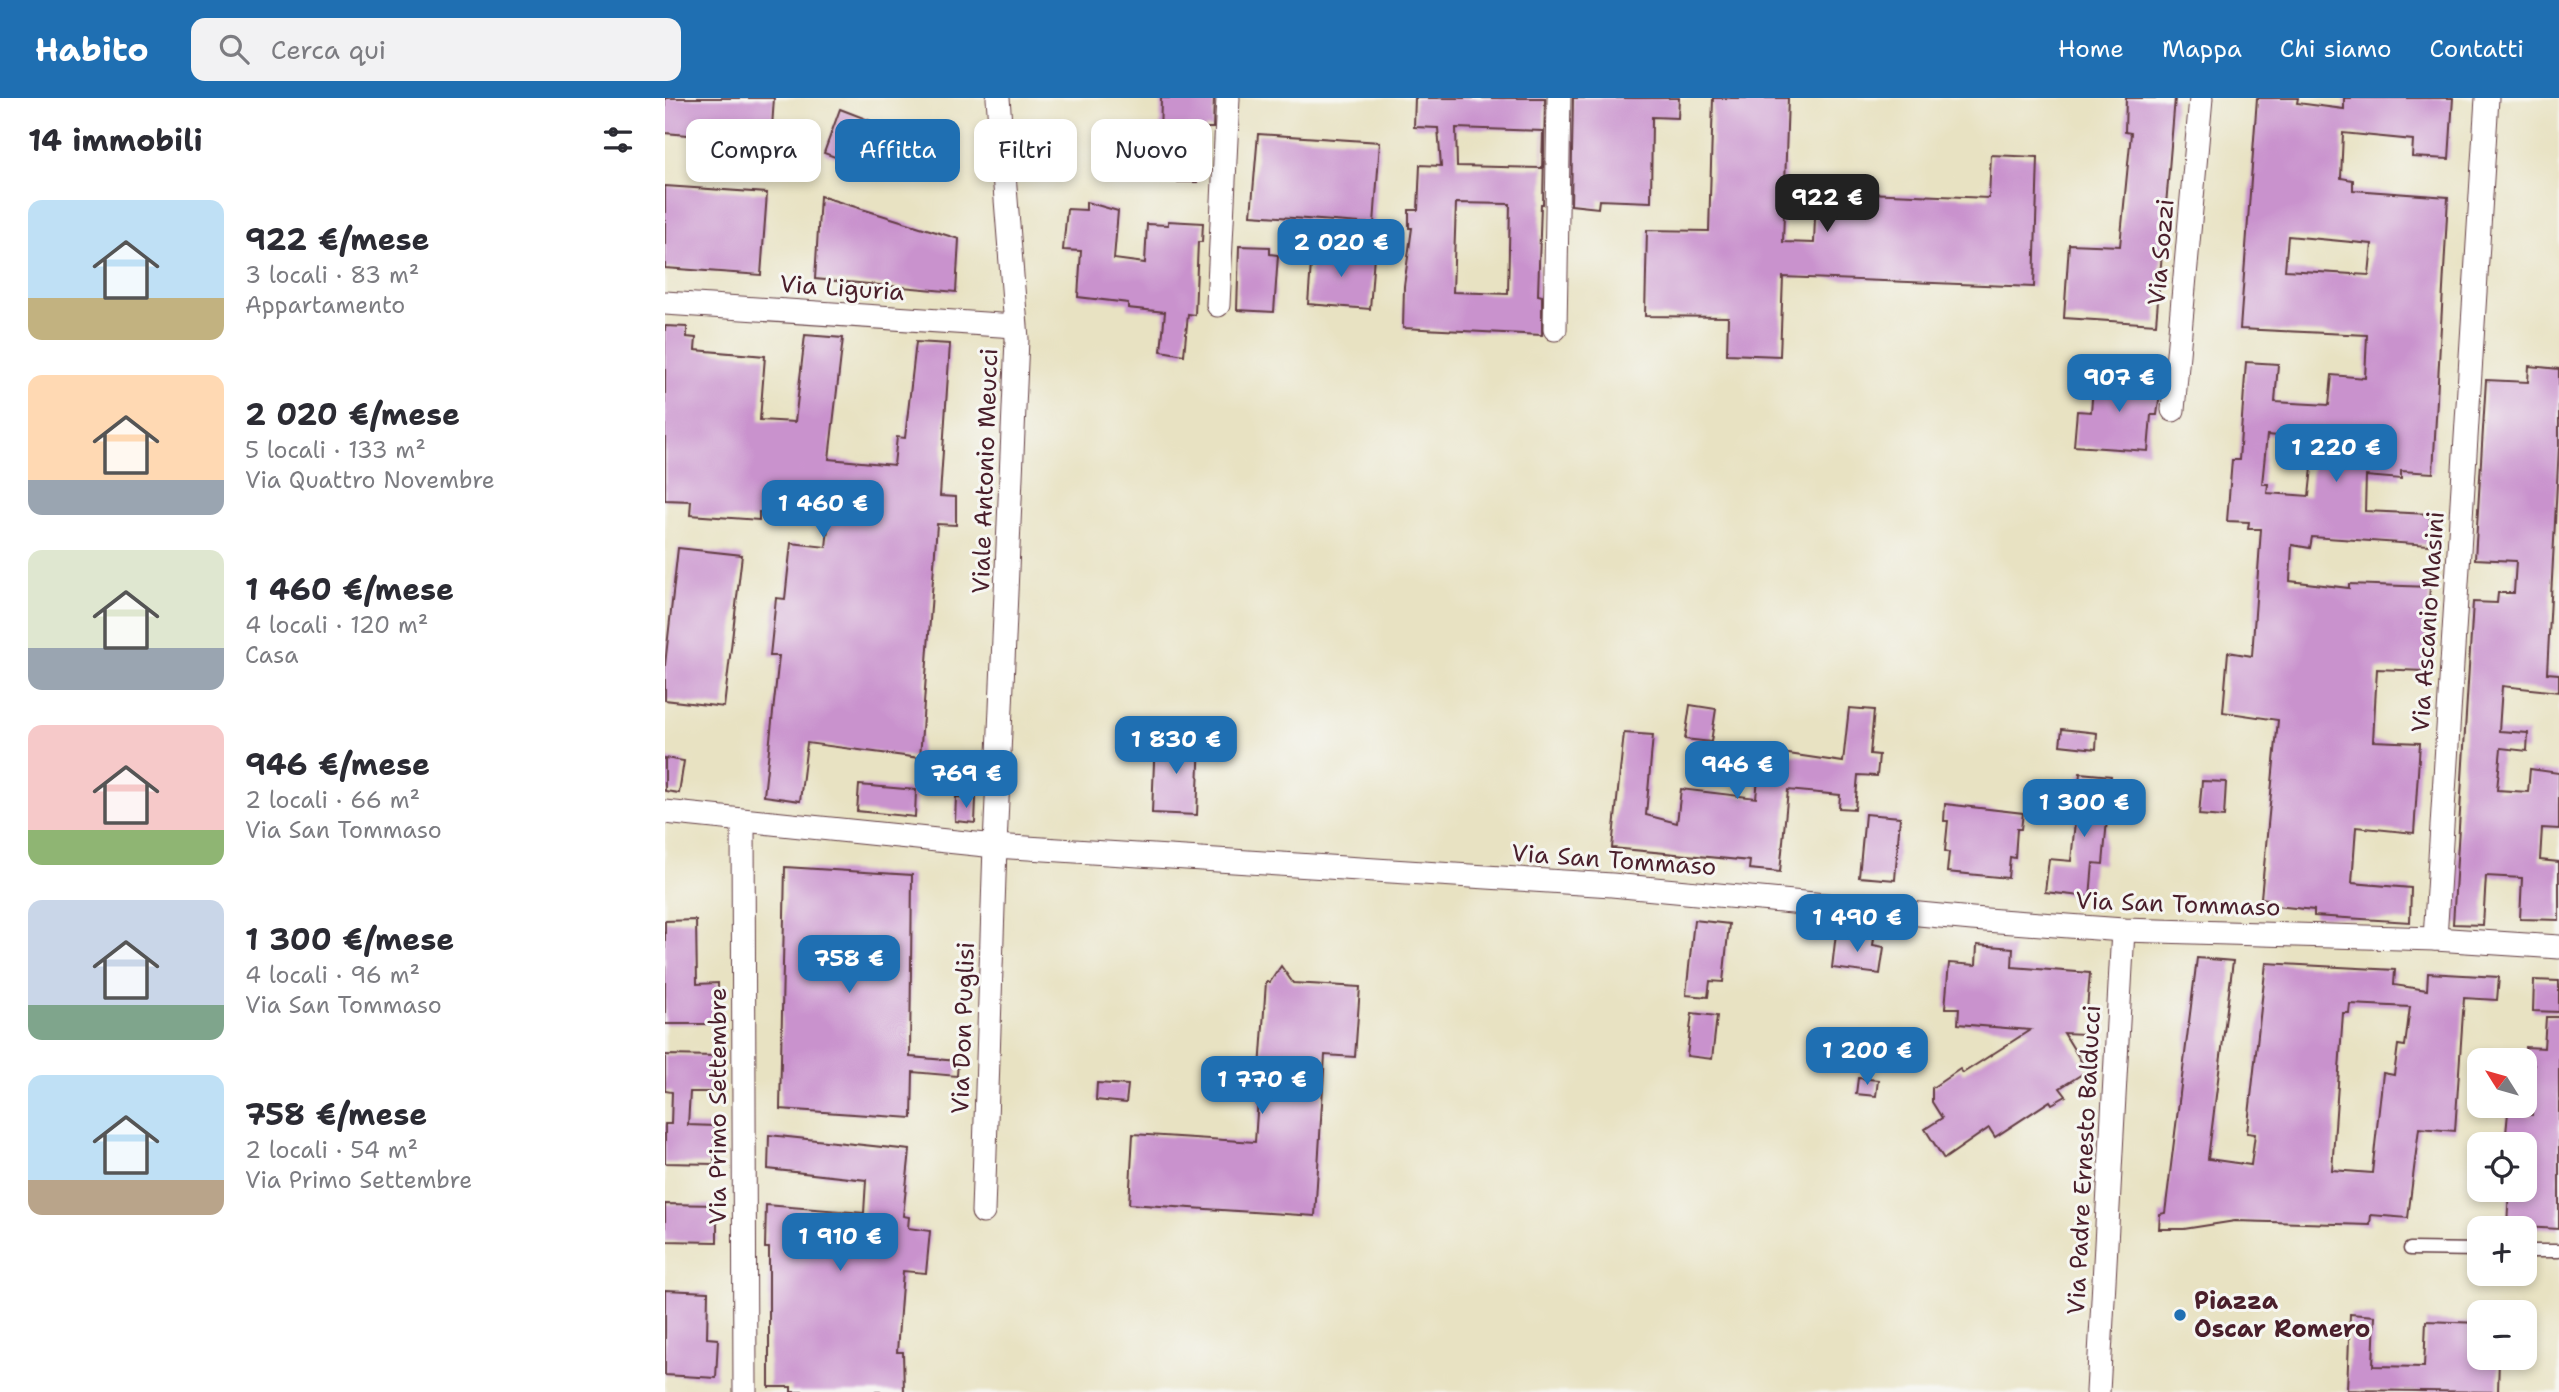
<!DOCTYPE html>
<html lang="it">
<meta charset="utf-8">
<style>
body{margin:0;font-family:"Shantell Sans",sans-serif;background:#f2f2f3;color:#2b2b33;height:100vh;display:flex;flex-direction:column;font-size:26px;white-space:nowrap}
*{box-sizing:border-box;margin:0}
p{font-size:23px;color:#7c7c81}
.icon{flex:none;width:38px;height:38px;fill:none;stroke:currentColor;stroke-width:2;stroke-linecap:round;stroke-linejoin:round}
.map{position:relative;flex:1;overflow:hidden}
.side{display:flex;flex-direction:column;background:#fff;width:665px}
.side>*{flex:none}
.banner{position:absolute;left:21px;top:21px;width:665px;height:63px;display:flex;gap:14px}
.needle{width:46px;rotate:307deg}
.controls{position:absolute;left:1802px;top:950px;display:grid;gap:14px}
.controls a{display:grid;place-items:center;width:70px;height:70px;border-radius:14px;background:#fff;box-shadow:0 4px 10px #0003;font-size:35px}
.price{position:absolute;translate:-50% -60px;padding:0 16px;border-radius:14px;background:#1f6fb2;color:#fff;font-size:23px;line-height:46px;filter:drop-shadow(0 2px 4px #0008)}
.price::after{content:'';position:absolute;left:50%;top:42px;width:21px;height:16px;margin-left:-10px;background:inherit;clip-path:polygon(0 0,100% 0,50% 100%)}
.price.current{background:#222;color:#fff}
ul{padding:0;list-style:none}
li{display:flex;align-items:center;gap:21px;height:175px;padding:0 28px}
li span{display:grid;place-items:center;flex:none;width:196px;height:140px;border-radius:14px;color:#555}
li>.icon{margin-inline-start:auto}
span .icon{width:84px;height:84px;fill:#fffc;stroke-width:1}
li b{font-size:30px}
h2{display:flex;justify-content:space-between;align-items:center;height:84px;padding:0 28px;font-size:30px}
.chip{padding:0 24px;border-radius:14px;background:#fff;box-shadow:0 4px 10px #0003;font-size:24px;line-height:63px}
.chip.current{background:#1f6fb2;color:#fff}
header{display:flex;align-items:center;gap:42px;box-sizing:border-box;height:98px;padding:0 35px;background:#1f6fb2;color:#fff}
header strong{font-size:33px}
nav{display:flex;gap:38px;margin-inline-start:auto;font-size:24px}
.search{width:490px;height:63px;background:#f2f2f3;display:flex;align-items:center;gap:18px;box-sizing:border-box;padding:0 24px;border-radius:14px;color:#7c7c81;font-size:26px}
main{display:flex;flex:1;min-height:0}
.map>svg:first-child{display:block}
.building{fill:#c992cd;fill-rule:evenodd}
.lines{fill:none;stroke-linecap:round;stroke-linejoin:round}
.lane-casing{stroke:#623c42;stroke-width:15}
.street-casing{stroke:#623c42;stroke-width:25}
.lane{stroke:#fff;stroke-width:12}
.street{stroke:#fff;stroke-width:23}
.poi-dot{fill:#1f6fb2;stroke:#f6f6f2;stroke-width:2.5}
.labels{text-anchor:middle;stroke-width:6;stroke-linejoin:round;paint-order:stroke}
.street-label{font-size:24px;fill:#4a1f2b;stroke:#f6f6f2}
.poi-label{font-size:24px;font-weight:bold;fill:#4a1f2b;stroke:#f6f6f2;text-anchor:start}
</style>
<header>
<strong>Habito</strong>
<div class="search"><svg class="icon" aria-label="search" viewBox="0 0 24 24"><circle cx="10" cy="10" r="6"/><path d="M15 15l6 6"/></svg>Cerca qui</div>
<nav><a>Home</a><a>Mappa</a><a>Chi siamo</a><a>Contatti</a></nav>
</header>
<main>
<section class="side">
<h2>14 immobili<svg class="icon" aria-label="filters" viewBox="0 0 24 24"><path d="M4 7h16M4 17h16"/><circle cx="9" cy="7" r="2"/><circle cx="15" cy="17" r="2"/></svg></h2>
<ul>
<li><span style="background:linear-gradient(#bfe0f5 70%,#c2b280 0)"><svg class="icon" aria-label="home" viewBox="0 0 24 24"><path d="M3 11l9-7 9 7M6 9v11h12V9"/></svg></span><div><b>922 €/mese</b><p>3 locali · 83 m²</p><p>Appartamento</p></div></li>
<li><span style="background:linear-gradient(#ffd9b3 75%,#9aa5b1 0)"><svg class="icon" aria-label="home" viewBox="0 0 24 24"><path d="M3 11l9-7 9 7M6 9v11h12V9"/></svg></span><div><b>2 020 €/mese</b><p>5 locali · 133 m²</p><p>Via Quattro Novembre</p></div></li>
<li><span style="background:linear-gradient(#dfe7d0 70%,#9aa5b1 0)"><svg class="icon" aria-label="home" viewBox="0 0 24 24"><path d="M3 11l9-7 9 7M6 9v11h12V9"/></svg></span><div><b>1 460 €/mese</b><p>4 locali · 120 m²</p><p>Casa</p></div></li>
<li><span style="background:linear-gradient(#f6c9c9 75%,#8fb573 0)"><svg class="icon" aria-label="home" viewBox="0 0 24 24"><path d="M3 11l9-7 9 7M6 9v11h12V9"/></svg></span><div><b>946 €/mese</b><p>2 locali · 66 m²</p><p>Via San Tommaso</p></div></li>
<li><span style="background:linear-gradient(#c9d6e8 75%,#7fa58c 0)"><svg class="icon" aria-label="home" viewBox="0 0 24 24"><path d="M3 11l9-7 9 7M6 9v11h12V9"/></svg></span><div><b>1 300 €/mese</b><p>4 locali · 96 m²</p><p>Via San Tommaso</p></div></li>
<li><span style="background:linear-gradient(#bfe0f5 75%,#b9a48a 0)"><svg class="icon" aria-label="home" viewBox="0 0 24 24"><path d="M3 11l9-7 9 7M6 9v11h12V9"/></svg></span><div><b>758 €/mese</b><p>2 locali · 54 m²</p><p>Via Primo Settembre</p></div></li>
</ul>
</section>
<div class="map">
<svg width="1894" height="1294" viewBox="0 0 1894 1294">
<rect width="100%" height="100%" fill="#f6f6f2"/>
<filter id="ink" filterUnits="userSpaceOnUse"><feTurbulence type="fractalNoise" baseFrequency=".0143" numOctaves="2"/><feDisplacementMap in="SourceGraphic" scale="14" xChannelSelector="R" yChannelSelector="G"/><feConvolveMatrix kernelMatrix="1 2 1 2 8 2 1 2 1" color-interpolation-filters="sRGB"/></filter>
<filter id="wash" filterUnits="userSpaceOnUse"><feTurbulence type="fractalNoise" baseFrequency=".00686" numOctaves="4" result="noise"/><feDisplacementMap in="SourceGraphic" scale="28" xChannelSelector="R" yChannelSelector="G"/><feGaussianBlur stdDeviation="1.57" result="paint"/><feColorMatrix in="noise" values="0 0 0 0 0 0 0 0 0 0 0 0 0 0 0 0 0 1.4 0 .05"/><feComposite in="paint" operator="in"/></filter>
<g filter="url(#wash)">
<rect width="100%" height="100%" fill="#e8e2c2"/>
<g id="blocks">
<g class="building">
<path d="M0 0H109L106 44 0 35Z"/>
<path d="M496 0H549L548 30H540L538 64H533L532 84H494Z"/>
<path d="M750 0H880L878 106H876L873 197 877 198V237L738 230 739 188 747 130H744V112H753L755 67 776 68 773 30 749 29ZM791 30 878 33 877 70 792 68ZM791 105 845 106 843 196 788 194Z"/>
<path d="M908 0H1014L1013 20 987 19 986 104 934 102 933 110 906 107Z"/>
<path d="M1048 0H1123L1118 144 1149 145 1151 93 1324 100 1326 57 1373 59 1369 189 1118 179 1115 258 1062 256 1063 219 980 218 982 132 1044 133Z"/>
<path d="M1461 0H1510L1491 226 1399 220 1404 146 1455 148 1466 35 1460 34Z"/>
<path d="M1592 0H1633L1632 5 1679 11V0H1788L1784 61 1747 59 1748 42 1678 35 1676 80 1688 82V92L1783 99 1768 375 1736 373V381L1701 378 1700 413 1765 416 1764 447 1647 439 1645 450 1627 447 1625 483 1684 490V486L1765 489 1759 573 1712 571 1708 643 1755 645 1749 735 1691 729 1687 785 1746 790 1745 824 1649 818V812L1610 808V802L1596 800 1613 622 1558 614 1563 554 1587 558 1596 431H1583L1584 424 1562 423 1567 362H1574L1581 264 1613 266 1610 304 1664 307 1667 277 1700 280 1702 237 1575 231ZM1623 138 1707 146 1704 177 1620 172ZM1602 337 1650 341 1644 398 1602 395 1603 386H1597Z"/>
<path d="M175 11 245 38 231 77 202 66 200 70 159 55Z"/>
<path d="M593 36 715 44 709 126 586 117Z"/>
<path d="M0 88 102 95 96 177 0 170Z"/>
<path d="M155 98 294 141 291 194 150 181Z"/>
<path d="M421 104 453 113 449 161 480 165 482 126 503 127V123L538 125 537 144H533L530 217 523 216 519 257 496 253 500 214 463 210V205L413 199 416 153 398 152 402 111 421 112Z"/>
<path d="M574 148 605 149V156L613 157 609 214 572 212Z"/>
<path d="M647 152 709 157 705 211 643 206Z"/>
<path d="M0 228 22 229V239L31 240 30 252 100 258 95 322 130 324 140 237 178 240 164 361 229 367 232 339 240 340 251 244 285 246 275 398 291 399V427L272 426 255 660 142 645 135 703 99 698 114 558H105L111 500 120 501 126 445 161 449 165 412 101 408V414H94V422L25 417 26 403 0 402Z"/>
<path d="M1864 268 1894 271V348L1882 575 1894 576V594L1837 588 1834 633 1863 635 1862 653 1836 650 1832 692 1863 694 1865 671 1894 675V731L1877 730 1875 762 1894 764V822L1855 821 1857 780 1821 778 1818 827 1788 826 1808 504 1832 505 1833 495H1849L1851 463 1810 461 1821 282 1863 284Z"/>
<path d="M1429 277 1497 281 1492 317H1486L1483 353 1409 348 1412 313 1426 314Z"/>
<path d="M13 450 77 457 59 609 0 602V567Z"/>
<path d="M1025 607 1051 611 1046 644 1020 641Z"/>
<path d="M1184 610 1209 612 1205 656 1214 657 1212 678 1193 677 1190 711 1174 710 1175 697 1123 692 1115 774 1084 771 1085 763 947 750 959 635 988 637 981 717 1012 725 1016 691 1091 700 1096 652 1178 664Z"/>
<path d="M1397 631 1432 635 1431 651 1395 647Z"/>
<path d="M490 639 535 641 532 717 487 715Z"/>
<path d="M0 660 19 663 14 695 0 693Z"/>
<path d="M1415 675 1446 678 1438 766 1428 765 1425 799 1380 794 1384 761 1406 763Z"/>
<path d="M1537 683 1561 684 1559 719 1534 717Z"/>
<path d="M194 687 251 692 250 719 192 713Z"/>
<path d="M291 699 311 700 310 725 290 723Z"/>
<path d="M1280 706 1358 715 1356 731H1352L1350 760 1345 759 1343 780 1282 774 1284 754 1280 753 1283 723H1279Z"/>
<path d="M1200 716 1235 719 1230 782 1194 779Z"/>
<path d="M120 769 247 777 245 959 293 963 292 978 248 974 247 1020 115 1011Z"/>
<path d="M31 822 32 886 53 885V926H0V823Z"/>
<path d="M1029 822 1064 826 1058 884 1045 883 1043 899 1021 897Z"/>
<path d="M1171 835 1209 840 1208 847 1219 849 1215 876 1167 870Z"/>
<path d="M1312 847 1348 850 1347 869 1425 875 1420 936 1399 935 1422 973 1395 990 1401 998 1387 1006 1385 1003 1330 1039 1324 1030 1279 1061 1260 1031 1277 1020 1267 1004V990L1295 971 1298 975 1365 932 1293 926 1294 910H1280L1284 865 1311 867Z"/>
<path d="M1532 860 1568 863 1543 1061 1586 1067 1590 1036 1582 1035 1601 865 1730 872 1729 887 1762 892 1763 875 1834 879 1832 902 1799 900 1790 1033 1754 1030 1743 1120 1706 1117 1705 1127 1570 1123 1519 1131H1494L1495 1116 1500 1115ZM1685 906 1745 909 1740 948 1733 947 1729 977 1718 975 1707 1075 1667 1072 1678 915H1684Z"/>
<path d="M616 868 628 885 695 889 690 959 660 957 650 1118 464 1106 468 1036 590 1044 601 884H605Z"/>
<path d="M1869 882 1894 883V914L1868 913Z"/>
<path d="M1027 915 1052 918 1047 961 1022 958Z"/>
<path d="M1881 919H1894V1131L1842 1128 1844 1092H1860V1046H1840L1843 1015 1867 1017 1869 967H1860V949L1879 950Z"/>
<path d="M0 957 52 958V994H25L23 1027 50 1028 49 1066 0 1065V1026H6L7 994 0 993Z"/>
<path d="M1193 980 1213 982 1211 998 1191 996Z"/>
<path d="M432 985 463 987 461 1005 431 1002Z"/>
<path d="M104 1037 245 1052 238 1118 244 1119 243 1130 265 1133 261 1175 238 1173 232 1254H238L239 1294H126V1289H104V1150H100L101 1107 199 1115 201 1082 103 1071Z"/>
<path d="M0 1106 52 1107V1144L0 1143Z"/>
<path d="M0 1192 43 1194 42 1240 53 1241 51 1280 0 1277Z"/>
<path d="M1685 1216 1710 1218 1708 1268 1759 1269 1761 1223 1815 1225V1260H1834L1833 1294 1682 1292Z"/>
</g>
</g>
</g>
<g filter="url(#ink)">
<use href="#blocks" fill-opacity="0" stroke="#623c42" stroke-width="2"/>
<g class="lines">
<defs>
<g id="lane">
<path d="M1745 1151 1815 1152"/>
<path d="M1860 1153H1894"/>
</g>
<g id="street">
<path d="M0 205 350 228"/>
<path d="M553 207 563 0"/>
<path d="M890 231 894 0"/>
<path d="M1508 312 1536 0"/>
<path d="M0 714 330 748 947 787 1307 821 1458 832 1770 841 1894 849"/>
<path d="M78 723 80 1294"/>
<path d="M1770 841 1822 0"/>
<path d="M318 1114 330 748 352 241 333 0"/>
<path d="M1433 1294 1458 832"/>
</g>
</defs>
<use href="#lane" class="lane-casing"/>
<use href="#street" class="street-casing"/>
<use href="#lane" class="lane"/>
<use href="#street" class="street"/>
</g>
</g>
<circle class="poi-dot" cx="1515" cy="1217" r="7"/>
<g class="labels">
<g class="street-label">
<text transform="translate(1496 154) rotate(-85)" y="8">Via Sozzi</text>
<text transform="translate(177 190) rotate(4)" y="8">Via Liguria</text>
<text transform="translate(320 373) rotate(-88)" y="8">Viale Antonio Meucci</text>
<text transform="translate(1763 524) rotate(-86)" y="8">Via Ascanio Masini</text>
<text transform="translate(949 762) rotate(4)" y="8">Via San Tommaso</text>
<text transform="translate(1513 806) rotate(2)" y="8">Via San Tommaso</text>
<text transform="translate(298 930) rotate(-88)" y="8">Via Don Puglisi</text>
<text transform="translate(53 1008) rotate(-90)" y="8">Via Primo Settembre</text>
<text transform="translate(1419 1062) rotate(-87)" y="8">Via Padre Ernesto Balducci</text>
</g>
<g class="poi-label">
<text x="1529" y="1211">Piazza<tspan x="1529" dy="28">Oscar Romero</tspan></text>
</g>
</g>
</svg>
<div class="controls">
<a><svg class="needle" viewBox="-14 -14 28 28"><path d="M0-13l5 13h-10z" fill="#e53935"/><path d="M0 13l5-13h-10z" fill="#7c7c81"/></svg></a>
<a><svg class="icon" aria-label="locate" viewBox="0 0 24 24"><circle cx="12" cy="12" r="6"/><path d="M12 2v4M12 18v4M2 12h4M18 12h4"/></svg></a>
<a>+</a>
<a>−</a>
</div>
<b class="price current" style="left:1162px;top:136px">922 €</b>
<b class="price" style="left:676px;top:181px">2 020 €</b>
<b class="price" style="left:1454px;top:316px">907 €</b>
<b class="price" style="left:1671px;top:386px">1 220 €</b>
<b class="price" style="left:158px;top:442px">1 460 €</b>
<b class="price" style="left:511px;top:678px">1 830 €</b>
<b class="price" style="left:1072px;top:703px">946 €</b>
<b class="price" style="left:301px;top:712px">769 €</b>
<b class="price" style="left:1419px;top:741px">1 300 €</b>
<b class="price" style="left:1192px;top:856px">1 490 €</b>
<b class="price" style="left:184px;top:897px">758 €</b>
<b class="price" style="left:1202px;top:989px">1 200 €</b>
<b class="price" style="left:597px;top:1018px">1 770 €</b>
<b class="price" style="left:175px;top:1175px">1 910 €</b>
<div class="banner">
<a class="chip">Compra</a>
<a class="chip current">Affitta</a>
<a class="chip">Filtri</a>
<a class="chip">Nuovo</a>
</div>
</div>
</main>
